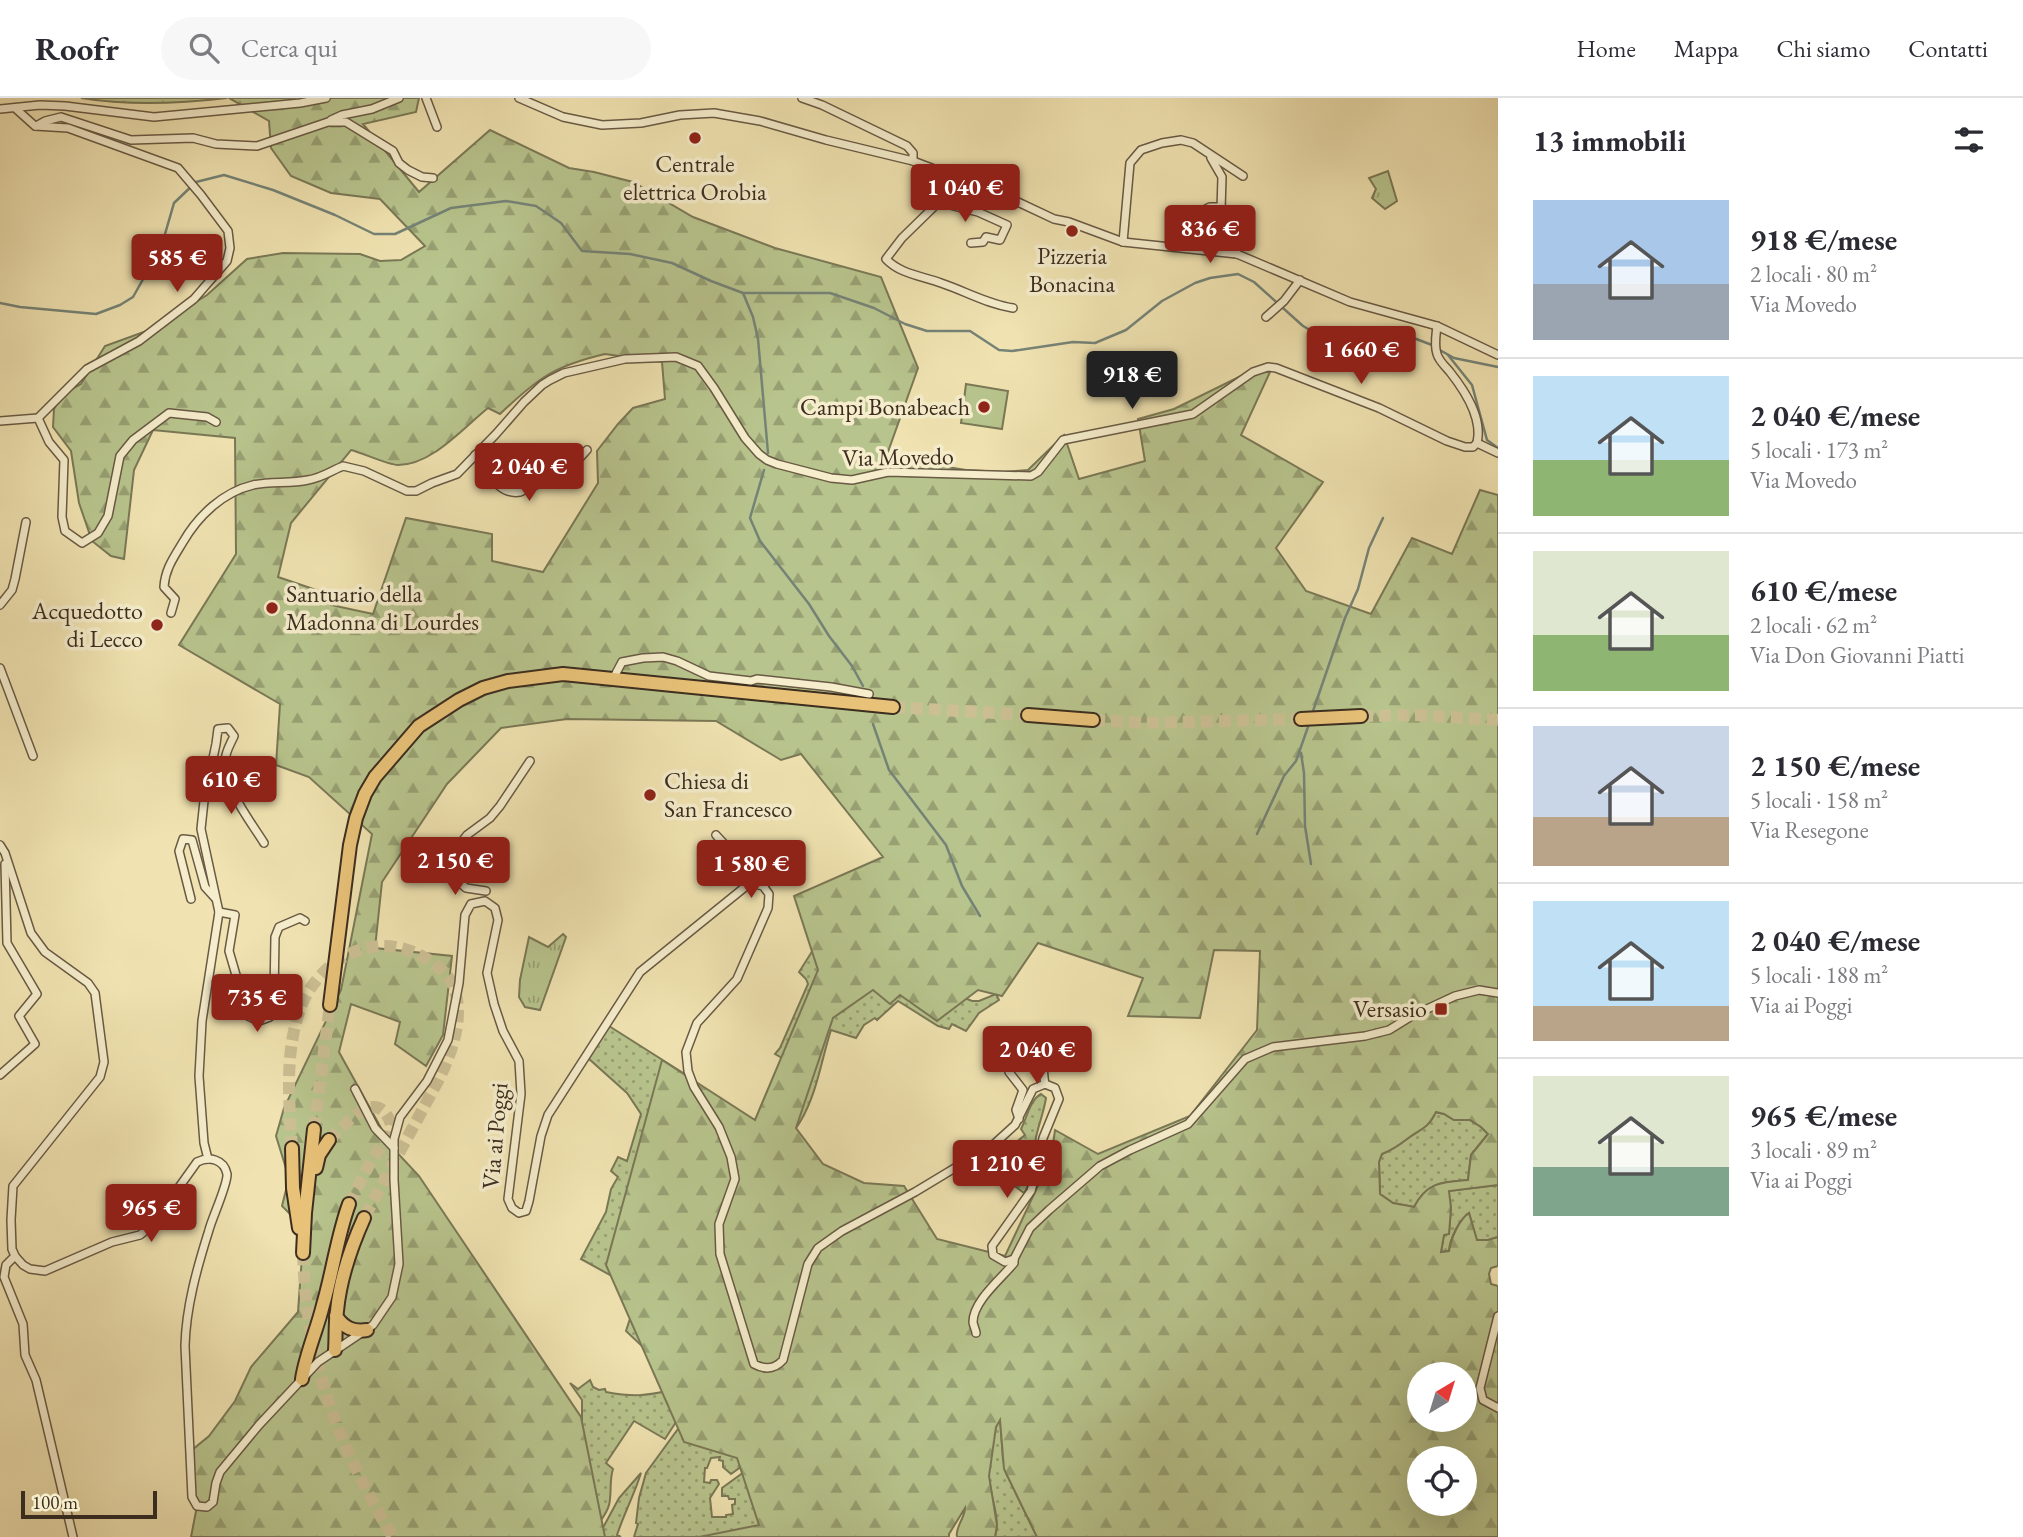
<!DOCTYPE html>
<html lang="it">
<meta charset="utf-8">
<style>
body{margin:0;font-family:"EB Garamond",serif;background:#f7f7f7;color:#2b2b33;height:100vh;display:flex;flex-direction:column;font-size:26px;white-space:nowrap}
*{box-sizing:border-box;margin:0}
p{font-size:23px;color:#7c7c81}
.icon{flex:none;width:38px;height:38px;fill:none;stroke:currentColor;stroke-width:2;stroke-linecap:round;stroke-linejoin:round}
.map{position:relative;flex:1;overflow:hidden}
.drawer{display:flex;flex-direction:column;background:#fff;width:525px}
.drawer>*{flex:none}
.needle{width:46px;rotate:38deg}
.controls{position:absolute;left:1407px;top:1264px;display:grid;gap:14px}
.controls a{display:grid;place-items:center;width:70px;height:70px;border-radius:50%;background:#fff;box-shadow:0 7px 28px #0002;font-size:35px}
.scale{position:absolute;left:21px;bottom:18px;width:136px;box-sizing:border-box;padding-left:7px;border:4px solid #3c2d1f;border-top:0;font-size:19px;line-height:24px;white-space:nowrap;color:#3c2d1f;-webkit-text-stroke:5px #f5edcc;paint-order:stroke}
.price{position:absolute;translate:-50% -60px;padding:0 16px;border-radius:7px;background:#8f2418;color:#fff;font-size:23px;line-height:46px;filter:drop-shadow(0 2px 4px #0008)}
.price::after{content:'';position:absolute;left:50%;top:42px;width:21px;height:16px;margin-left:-10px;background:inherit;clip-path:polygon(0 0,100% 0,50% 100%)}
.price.selected{background:#222;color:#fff}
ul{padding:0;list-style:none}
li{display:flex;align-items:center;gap:21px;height:175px;padding:0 35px}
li+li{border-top:2px solid #e1e1e2}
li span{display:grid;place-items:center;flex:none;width:196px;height:140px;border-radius:0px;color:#555}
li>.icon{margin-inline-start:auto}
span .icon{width:84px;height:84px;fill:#fffc;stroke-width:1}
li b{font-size:30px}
h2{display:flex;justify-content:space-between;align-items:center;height:84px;padding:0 35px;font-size:30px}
header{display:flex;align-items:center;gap:42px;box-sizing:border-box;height:98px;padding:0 35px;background:#fff;border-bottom:2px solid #e1e1e2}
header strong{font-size:33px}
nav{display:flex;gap:38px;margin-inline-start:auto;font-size:24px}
.search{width:490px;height:63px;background:#f7f7f7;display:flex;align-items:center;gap:18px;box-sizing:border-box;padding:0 24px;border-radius:38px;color:#7c7c81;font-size:26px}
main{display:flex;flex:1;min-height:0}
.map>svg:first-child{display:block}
.grass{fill:url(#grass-dots);stroke:#7a7856;stroke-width:2}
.forest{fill:url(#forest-firs);stroke:#7a7856;stroke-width:2;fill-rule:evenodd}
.park{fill:url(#park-tufts);stroke:#7a7856;stroke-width:2}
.pitch{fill:#b8c48d;stroke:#7a7856;stroke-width:2}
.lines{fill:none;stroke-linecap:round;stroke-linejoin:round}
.stream{stroke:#758377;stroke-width:2.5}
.trunk-tunnel{stroke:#ccbf94;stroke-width:12;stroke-dasharray:12 6;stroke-linecap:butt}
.minor-casing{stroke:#695a44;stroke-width:10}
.trunk-casing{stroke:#3c2d1f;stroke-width:16}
.minor{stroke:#f5edcc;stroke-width:7}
.trunk{stroke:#e8c278;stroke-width:12}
.poi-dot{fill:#8f2418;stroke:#f5edcc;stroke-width:2.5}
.labels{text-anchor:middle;stroke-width:7;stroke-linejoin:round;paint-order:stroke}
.poi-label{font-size:24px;fill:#3c2d1f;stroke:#f5edcc;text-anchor:end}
.street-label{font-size:24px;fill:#3c2d1f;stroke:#f5edcc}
</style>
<header>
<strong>Roofr</strong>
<div class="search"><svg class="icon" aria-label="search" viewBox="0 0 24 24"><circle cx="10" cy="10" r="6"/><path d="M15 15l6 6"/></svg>Cerca qui</div>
<nav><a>Home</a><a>Mappa</a><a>Chi siamo</a><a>Contatti</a></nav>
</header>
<main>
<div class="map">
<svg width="1498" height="1439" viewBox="0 0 1498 1439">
<defs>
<pattern id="grass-dots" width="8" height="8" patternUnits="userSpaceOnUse" patternTransform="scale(1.75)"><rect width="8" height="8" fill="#b8c48d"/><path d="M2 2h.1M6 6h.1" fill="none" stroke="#97a073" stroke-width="1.8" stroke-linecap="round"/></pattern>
<pattern id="forest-firs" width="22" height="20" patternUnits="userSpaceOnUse" patternTransform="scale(1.75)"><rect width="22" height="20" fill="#b8c48d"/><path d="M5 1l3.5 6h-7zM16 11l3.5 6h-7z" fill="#97a073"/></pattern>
<pattern id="park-tufts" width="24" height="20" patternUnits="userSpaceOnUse" patternTransform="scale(1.75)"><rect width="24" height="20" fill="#b8c48d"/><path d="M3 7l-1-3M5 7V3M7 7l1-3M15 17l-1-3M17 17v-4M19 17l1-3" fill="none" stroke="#97a073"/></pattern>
</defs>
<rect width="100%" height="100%" fill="#f0e3b1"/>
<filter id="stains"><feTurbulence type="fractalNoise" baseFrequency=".00286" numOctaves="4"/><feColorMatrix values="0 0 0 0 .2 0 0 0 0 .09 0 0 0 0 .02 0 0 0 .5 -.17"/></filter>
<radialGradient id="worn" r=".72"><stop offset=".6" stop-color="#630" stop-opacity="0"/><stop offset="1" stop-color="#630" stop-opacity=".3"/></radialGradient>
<g class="grass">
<path d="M820 841 972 903H979L996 896 999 902 979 915 966 933 952 926 949 931 938 928 898 903 877 922 875 920 864 927 856 940 831 932C821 963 817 996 800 1024 794 1034 786 1042 779 1051L759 1017V1013L782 960 775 956 780 950 808 886 806 881 799 874Z"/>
<path d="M609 928 683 975 702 1010 678 1321 665 1341 634 1323 606 1365 613 1371C609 1383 612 1395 609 1407 607 1415 601 1422 597 1428L563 1439 582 1338V1302L570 1285 578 1291 590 1282 593 1289 599 1292 605 1291 606 1294C633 1299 645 1298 672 1292L662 1267 626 1233 639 1193 581 1161 606 1114 611 1091 618 1079 611 1073 618 1059 627 1063 641 1016 627 995 588 960Z"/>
<path d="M1041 996 1046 1000C1044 1013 1039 1026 1036 1039 1033 1058 1035 1078 1024 1095L979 1062 989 1066 1025 1037 1021 1031C1027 1019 1030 1002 1041 996Z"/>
<path d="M1435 1014 1444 1016 1454 1022H1470L1481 1029 1488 1036 1471 1057 1468 1082C1442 1084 1427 1084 1414 1109L1393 1105 1380 1096 1379 1064 1382 1056C1392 1052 1398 1048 1407 1041 1420 1031 1428 1031 1435 1014Z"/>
<path d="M1498 1087V1139L1488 1142 1477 1143 1469 1115C1458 1123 1450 1141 1449 1153L1441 1154 1444 1136H1449L1451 1110 1448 1093Z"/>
<path d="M1000 1321 1003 1361 1006 1375 1037 1439H995C1000 1423 993 1405 990 1388 987 1372 991 1335 1000 1321Z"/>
<path d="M683 1324 749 1363 731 1376 723 1369V1363L719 1362 720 1359 711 1360 707 1370H705L704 1384 710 1385 711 1382H717L719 1386 710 1400 712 1419H726V1417L733 1416 732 1407 735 1406V1401H729L728 1398H722V1390L744 1374 774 1439H634L638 1426 636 1425 639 1400 646 1375Z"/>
<path d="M641 1375C634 1397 624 1416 617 1437L621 1439H598L619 1400Z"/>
</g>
<g class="forest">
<path d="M81 0H227C177 6 130 8 81 0Z"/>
<path d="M229 0H419L416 14 363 26 419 94 490 32 569 70 594 74 633 84 693 119 775 150 881 179 918 270 884 365H922L966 372 1004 374 1028 372 1064 337 1079 381 1145 363 1138 321 1174 311 1249 274H1270L1241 337 1323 384 1276 450 1306 493 1371 516 1412 440 1452 456 1480 392 1498 397V1087L1449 1093 1451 1110 1449 1136 1444 1137 1441 1154 1449 1153C1451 1140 1459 1122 1469 1115L1477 1142H1488L1498 1139V1168L1491 1170 1489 1176 1491 1186 1498 1188V1439H1037L1004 1371 1000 1322 996 1329 989 1378 997 1427 995 1439H957C955 1429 965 1420 965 1410L949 1436V1439H699L759 1427 737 1360 684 1344 606 1167 662 962 755 1022 818 872 794 798 883 759 801 656 781 662 716 623 567 621 501 630 447 686 382 784 375 850 452 858 443 937 426 968 395 946 400 924 351 906 339 954 391 1048 419 1078 581 1319 605 1439H191L197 1408 186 1357 209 1338 235 1303 251 1269 298 1214 304 1130 282 1108 289 1080 276 1038 284 1010 341 892 372 736 309 679 276 667 280 606 179 547 236 456 235 340 153 332 134 372 124 461 111 458 92 443 79 405 71 353 53 329 54 311 63 296 81 286 105 248 152 231 207 197 247 161 283 155 360 156 380 163 401 162 425 148 380 101 331 95 291 78 271 50 269 23ZM605 256 662 264 665 301 633 310 618 326 597 353 598 385 543 474 492 463V436L406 420 373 516 331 507V497L278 479 291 425 351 352C363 355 388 367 398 367 432 367 463 330 488 310L500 316C538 280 554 268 605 256ZM1038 845 1143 880 1128 918 1200 920 1214 852 1260 853 1257 932 1190 1018 1098 1056 1055 1032 1051 1060 1005 1158 937 1141 904 1088 864 1085 823 1066 796 1030 833 920 873 892 890 906 900 897 937 923 978 892 1002 898ZM1436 1014 1444 1016 1454 1022H1470L1481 1029 1488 1036 1471 1057 1468 1082C1442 1084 1427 1084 1414 1109L1393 1105 1380 1096 1379 1064 1382 1056C1392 1052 1398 1048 1407 1041 1420 1031 1428 1031 1436 1014ZM1419 1276H1465V1321H1419ZM1419 1360H1465V1405H1419Z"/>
</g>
<g class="park">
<path d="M1388 73 1397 103 1385 111 1372 100 1376 91 1369 80Z"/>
<path d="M563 836 566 839 540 912 525 909 519 899 520 882 529 839 548 849Z"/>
</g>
<path class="pitch" d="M966 286 1008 293 1002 331 961 325Z"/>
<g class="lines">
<g class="stream">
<path d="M743 195 753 219 758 241 768 355"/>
<path d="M0 205 20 209 96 216 120 207 133 199 146 176 165 136 174 105 196 84 224 77 273 92 335 117 374 136H395L451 110 506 103 536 108 561 125 582 153 630 156 672 165 711 183 743 195H830L874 210 905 226 927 233H970L999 252 1012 253 1073 244 1095 245 1126 232 1162 203 1195 185 1210 180 1238 176 1254 184 1303 228 1324 240 1337 241 1372 239H1411L1432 247"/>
<path d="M1438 251 1454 260 1498 269"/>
<path d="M1448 257 1472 287 1487 342 1498 350"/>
<path d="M764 372 750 420 760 443 809 506 829 538 852 568 863 588"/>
<path d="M1312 616 1345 520 1358 491 1369 450 1383 420"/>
<path d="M873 626 889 672 946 747 962 788 980 818"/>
<path d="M1301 655 1304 675 1305 728 1311 766"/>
<path d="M1257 736 1284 678 1296 663 1309 626"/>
</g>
<g class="trunk-tunnel">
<path d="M893 609 1028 617"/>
<path d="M1361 618 1417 617 1498 622"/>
<path d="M1093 622 1144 625 1301 621"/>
<path d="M314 1031 330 907"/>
<path d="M329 1042C345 1027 377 986 391 1026L388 1038 371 1063 349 1106"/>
<path d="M292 1050C289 1004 284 951 302 906 323 858 377 831 425 860 437 867 450 877 454 890 465 920 451 957 438 983L364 1120"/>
<path d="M303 1155C306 1264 338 1347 393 1439"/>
</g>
<defs>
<g id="minor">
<path d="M426 0 437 29"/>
<path d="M519 0 563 19 602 27 641 25 680 17 714 15 760 23 826 42 913 63 1003 97 1054 121 1069 124 1123 144 1237 156 1350 204 1437 228 1498 257"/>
<path d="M802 0 822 7 907 48 913 55V63"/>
<path d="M0 11 40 7 65 8 154 19 300 5 326 0"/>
<path d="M331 22 342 17 372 11 399 0"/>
<path d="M36 28 45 23 61 19 131 42 193 40 216 46 257 48 328 24H346L393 53 399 65 408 72 422 79 433 80"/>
<path d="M1211 60 1222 79 1221 112"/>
<path d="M947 76V88L943 100 902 140 886 161C900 176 922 178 941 185 965 193 987 206 1013 210"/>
<path d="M943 100 950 107 978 114 1007 127 1000 142 986 139 983 144 971 145"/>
<path d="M1221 109H1210L1206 111 1207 127 1221 134 1237 156"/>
<path d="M1123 144 1130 65 1141 52 1162 45 1181 42 1193 45 1243 78"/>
<path d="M1266 219 1284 203 1300 182"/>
<path d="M1437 228C1436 237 1434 247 1437 256 1439 263 1445 268 1450 274 1465 293 1483 320 1477 345"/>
<path d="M38 320 49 344 64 362 62 419 65 433 82 445 98 435 108 418 120 358 133 342 169 315 207 319 216 324"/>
<path d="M0 323 38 320 87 271 139 243 194 201 227 163 230 150 228 133 201 97 178 70 68 30 35 28 15 10"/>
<path d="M1477 345 1498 355"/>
<path d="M475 357C487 372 498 398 520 394L568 373 587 352"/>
<path d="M0 507 12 492 15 481 26 424"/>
<path d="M171 515 175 501 164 489C165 471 174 459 183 444 198 418 223 394 253 387 271 383 290 386 308 382 321 380 331 373 343 368L364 373 407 393H416L432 385 457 376 496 336 524 304 542 287 550 282 564 275 625 261 676 259 698 268 714 290 745 340 759 356 767 362 777 366 831 380 852 382 888 374 1031 378 1038 374 1063 342 1193 316 1253 274 1268 269 1276 270 1379 310 1447 343 1465 349H1473L1477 345"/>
<path d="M0 570 33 658"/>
<path d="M613 581 622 564 643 560 663 559 677 563 709 578 751 583 757 581 831 589 869 596"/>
<path d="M716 737C732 757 752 763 773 778L763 788"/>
<path d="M0 747 5 755 31 835 45 854 88 885 95 895 104 964 100 979 13 1088 11 1122 12 1151 15 1158 23 1167 30 1171 45 1173 112 1144 140 1137 152 1127 197 1064C209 1058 224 1061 227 1076 228 1086 212 1120 209 1132 197 1170 186 1209 185 1248L192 1399 197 1408 207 1409 213 1404 216 1385 220 1374 259 1327 318 1264 373 1227 392 1199 399 1166 394 1082V1041L400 1019 427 983 448 942 459 885 465 817 471 806 485 803 495 810 498 822 487 875 494 906 503 933 519 963 521 996 508 1101 512 1110 519 1115 526 1113 529 1103 541 1038 548 1017 640 874 750 785 763 788 769 796 768 810 737 881 697 925 686 954 688 973 694 989 719 1029 731 1059 735 1081 719 1126 720 1156 754 1266C765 1272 775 1271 783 1262L808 1166 818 1150 842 1133 915 1094 993 1047 1015 1027 1033 991 1045 986 1055 990 1059 1001 1043 1040 1037 1071 1031 1093 992 1148 993 1157 1005 1164 1014 1161"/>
<path d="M425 754 466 790 486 793"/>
<path d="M449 776 450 759 467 737 490 720 500 708 530 663"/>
<path d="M191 801 179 753 183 741 192 742 205 789 215 800"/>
<path d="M219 814 235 817 229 853 248 918 259 923 270 919 274 898 275 839 279 829 300 820 305 823"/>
<path d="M1043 944C1044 958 1042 973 1045 986"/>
<path d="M1045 964 1061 945 1072 936"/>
<path d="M1009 974 1023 992 1016 1012 1019 1021"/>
<path d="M0 977 35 946 19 918 37 896 7 845 5 766"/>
<path d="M355 991 375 1030 394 1050"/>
<path d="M208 1061 204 1045 199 978 202 923 219 814 201 731 204 703 216 646 218 631 228 630 234 638C230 647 225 654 225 664 224 690 251 724 264 745"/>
<path d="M15 1158 6 1167 4 1179 23 1226 25 1257 36 1282 73 1439"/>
<path d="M1498 1218 1480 1290 1483 1302 1498 1310"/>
<path d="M976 1235C976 1233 973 1226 973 1224 973 1203 1002 1180 1014 1165V1161L1030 1130 1049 1112 1100 1068 1130 1052 1188 1026 1245 961 1273 949 1365 938 1389 932 1410 919 1455 898 1479 892 1498 895"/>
</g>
<g id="trunk">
<path d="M1028 617 1093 622"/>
<path d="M1301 621 1361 618"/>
<path d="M330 907 350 747 356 720 365 696 375 679 419 628 459 602 483 590 508 583 563 576 893 609"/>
<path d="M292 1050 293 1090 299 1130"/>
<path d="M316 1070 319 1057 329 1042"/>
<path d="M303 1155 305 1115 314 1031"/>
<path d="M336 1218C344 1230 353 1234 367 1232"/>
<path d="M335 1252C336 1239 335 1225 337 1213 340 1181 351 1149 364 1120"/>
<path d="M302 1281C306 1255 317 1232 323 1207 333 1173 337 1139 349 1106"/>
</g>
</defs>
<use href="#minor" class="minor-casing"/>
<use href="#trunk" class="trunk-casing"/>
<use href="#minor" class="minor"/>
<use href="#trunk" class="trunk"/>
</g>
<g class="poi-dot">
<circle cx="695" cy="40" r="7"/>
<circle cx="1072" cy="133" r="7"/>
<circle cx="984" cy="309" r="7"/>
<circle cx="272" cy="510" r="7"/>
<circle cx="157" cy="527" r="7"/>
<circle cx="650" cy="697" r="7"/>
<rect x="1434" y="904" width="14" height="14" rx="3.5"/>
</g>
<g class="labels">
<g class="poi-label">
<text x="695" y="74" text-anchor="middle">Centrale<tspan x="695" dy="28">elettrica Orobia</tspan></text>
<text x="1072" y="166" text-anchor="middle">Pizzeria<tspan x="1072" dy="28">Bonacina</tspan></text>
<text x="970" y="317">Campi Bonabeach</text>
<text x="286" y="504" text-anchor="start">Santuario della<tspan x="286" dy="28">Madonna di Lourdes</tspan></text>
<text x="143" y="521">Acquedotto<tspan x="143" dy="28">di Lecco</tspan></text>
<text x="664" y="691" text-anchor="start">Chiesa di<tspan x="664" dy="28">San Francesco</tspan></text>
<text x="1427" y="919">Versasio</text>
</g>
<g class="street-label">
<text transform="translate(898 359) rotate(-1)" y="8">Via Movedo</text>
<text transform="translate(495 1038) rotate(-85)" y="8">Via ai Poggi</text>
</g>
</g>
<rect width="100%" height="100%" filter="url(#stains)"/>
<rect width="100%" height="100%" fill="url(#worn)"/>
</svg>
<div class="controls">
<a><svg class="needle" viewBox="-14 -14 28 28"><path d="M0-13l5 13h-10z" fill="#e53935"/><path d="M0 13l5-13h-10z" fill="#7c7c81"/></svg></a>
<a><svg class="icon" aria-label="locate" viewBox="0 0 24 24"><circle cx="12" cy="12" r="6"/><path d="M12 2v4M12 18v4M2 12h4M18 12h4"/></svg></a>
</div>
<div class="scale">100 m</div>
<b class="price" style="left:965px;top:126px">1 040 €</b>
<b class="price" style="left:1210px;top:167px">836 €</b>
<b class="price" style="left:177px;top:196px">585 €</b>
<b class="price" style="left:1361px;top:288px">1 660 €</b>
<b class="price selected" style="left:1132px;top:313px">918 €</b>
<b class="price" style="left:529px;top:405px">2 040 €</b>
<b class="price" style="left:231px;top:718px">610 €</b>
<b class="price" style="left:455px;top:799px">2 150 €</b>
<b class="price" style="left:751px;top:802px">1 580 €</b>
<b class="price" style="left:257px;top:936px">735 €</b>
<b class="price" style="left:1037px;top:988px">2 040 €</b>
<b class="price" style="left:1007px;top:1102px">1 210 €</b>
<b class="price" style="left:151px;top:1146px">965 €</b>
</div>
<section class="drawer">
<h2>13 immobili<svg class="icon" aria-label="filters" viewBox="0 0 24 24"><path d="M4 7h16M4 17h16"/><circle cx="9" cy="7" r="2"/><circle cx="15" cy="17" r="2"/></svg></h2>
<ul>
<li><span style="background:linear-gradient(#a9c7e8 60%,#9aa5b1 0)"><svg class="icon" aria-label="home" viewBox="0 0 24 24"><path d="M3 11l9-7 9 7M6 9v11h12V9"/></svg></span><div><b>918 €/mese</b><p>2 locali · 80 m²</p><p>Via Movedo</p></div></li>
<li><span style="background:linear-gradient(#bfe0f5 60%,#8fb573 0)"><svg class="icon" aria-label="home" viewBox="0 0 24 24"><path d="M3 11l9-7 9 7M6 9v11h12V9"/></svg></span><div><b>2 040 €/mese</b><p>5 locali · 173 m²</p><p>Via Movedo</p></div></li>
<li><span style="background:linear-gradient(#dfe7d0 60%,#8fb573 0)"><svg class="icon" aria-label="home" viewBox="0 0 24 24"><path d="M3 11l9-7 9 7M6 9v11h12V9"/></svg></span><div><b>610 €/mese</b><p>2 locali · 62 m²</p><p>Via Don Giovanni Piatti</p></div></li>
<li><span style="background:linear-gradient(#c9d6e8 65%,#b9a48a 0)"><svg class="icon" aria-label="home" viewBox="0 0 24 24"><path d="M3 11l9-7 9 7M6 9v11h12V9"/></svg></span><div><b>2 150 €/mese</b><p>5 locali · 158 m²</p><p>Via Resegone</p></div></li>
<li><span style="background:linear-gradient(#bfe0f5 75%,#b9a48a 0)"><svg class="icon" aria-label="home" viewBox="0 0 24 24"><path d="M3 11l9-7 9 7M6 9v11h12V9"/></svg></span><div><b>2 040 €/mese</b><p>5 locali · 188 m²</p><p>Via ai Poggi</p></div></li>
<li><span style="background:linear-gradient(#dfe7d0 65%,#7fa58c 0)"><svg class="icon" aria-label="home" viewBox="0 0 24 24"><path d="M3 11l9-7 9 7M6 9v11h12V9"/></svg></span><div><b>965 €/mese</b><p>3 locali · 89 m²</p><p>Via ai Poggi</p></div></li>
</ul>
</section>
</main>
